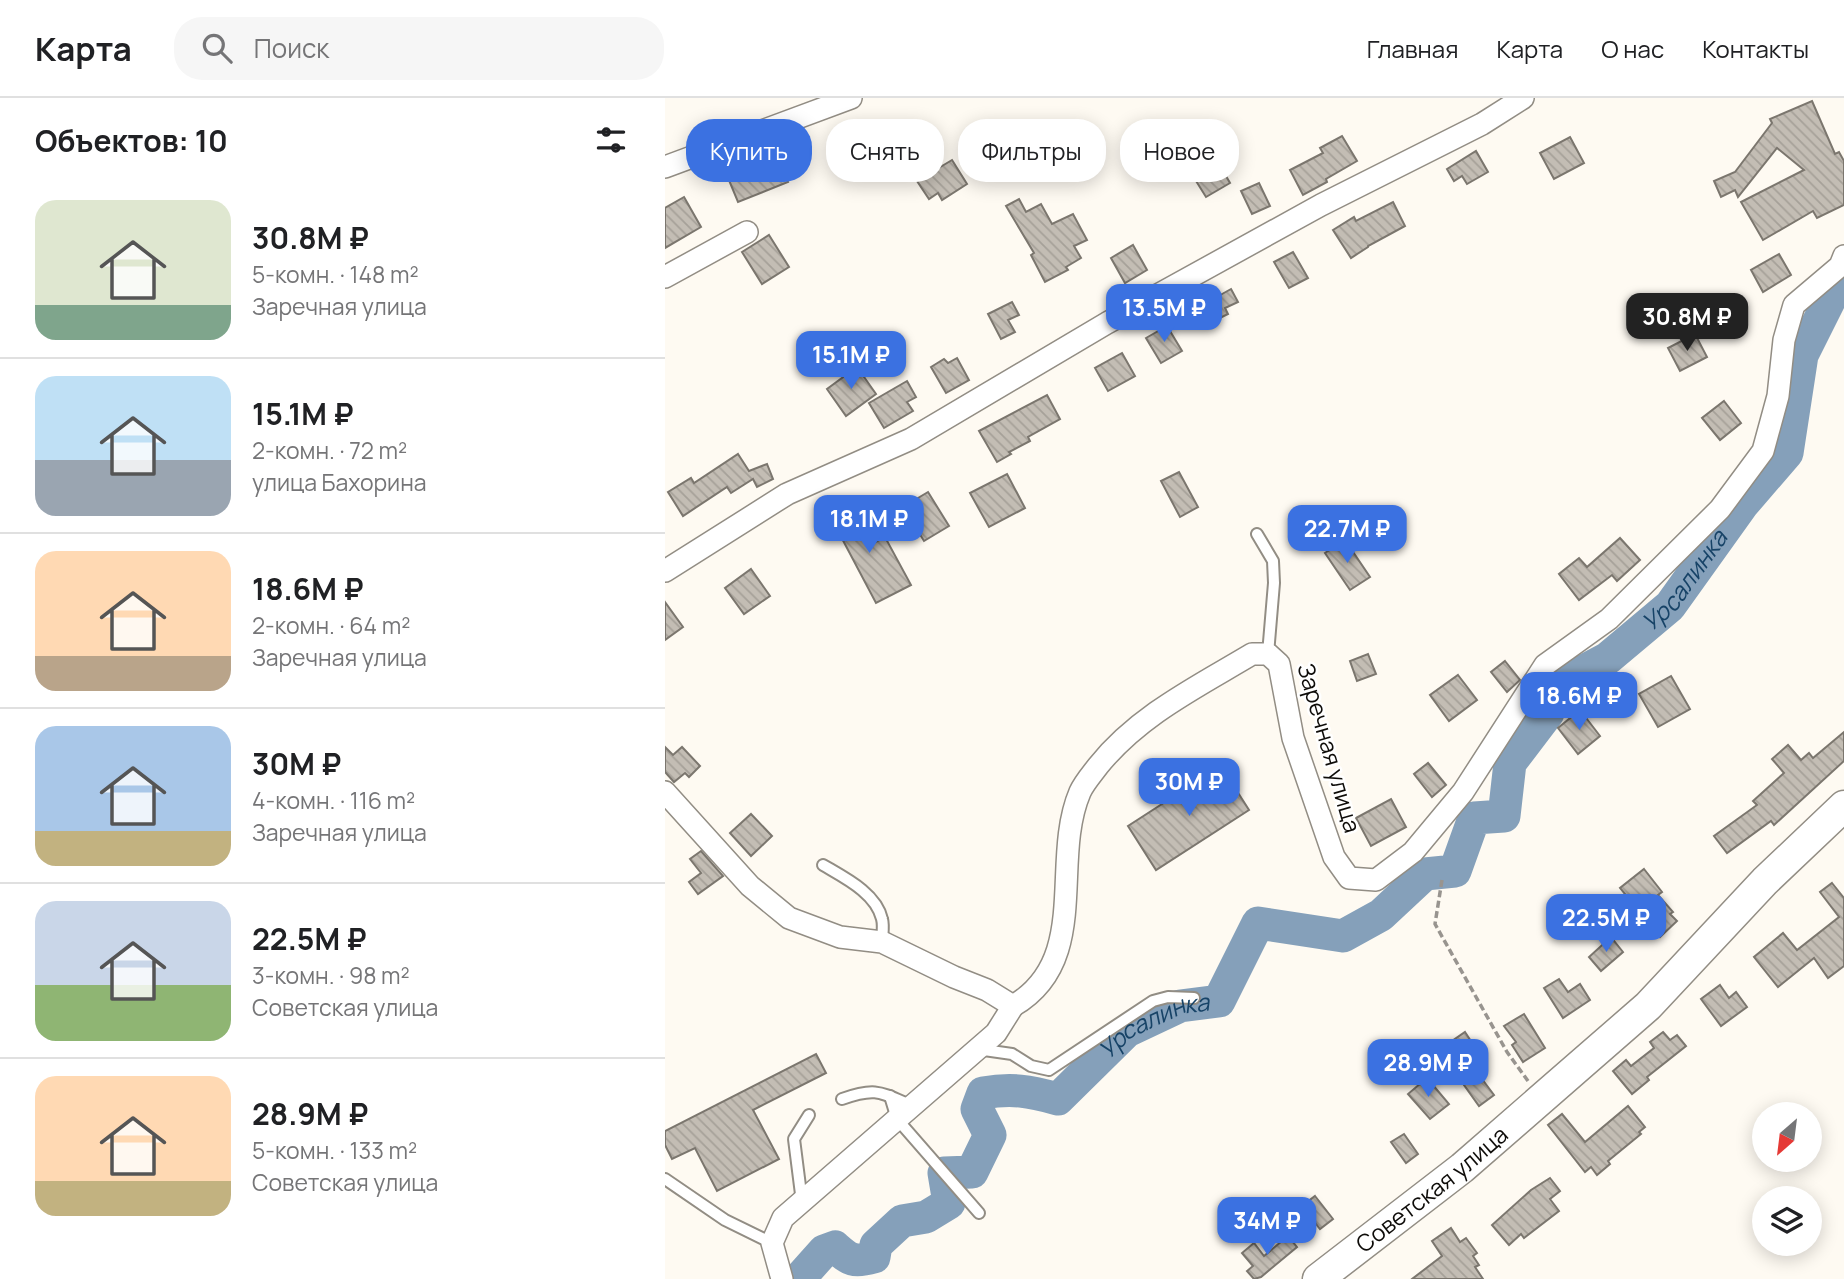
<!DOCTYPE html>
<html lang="ru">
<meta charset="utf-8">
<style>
body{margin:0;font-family:Manrope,sans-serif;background:#f6f6f6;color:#202124;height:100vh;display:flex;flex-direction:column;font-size:26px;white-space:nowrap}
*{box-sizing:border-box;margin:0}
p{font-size:23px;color:#757577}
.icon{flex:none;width:38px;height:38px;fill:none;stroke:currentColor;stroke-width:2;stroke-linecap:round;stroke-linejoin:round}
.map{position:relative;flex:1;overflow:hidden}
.drawer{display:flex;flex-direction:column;background:#fff;width:665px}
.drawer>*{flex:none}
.top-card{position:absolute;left:21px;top:21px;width:665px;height:63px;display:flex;gap:14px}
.needle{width:46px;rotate:208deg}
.buttons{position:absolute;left:1087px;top:1004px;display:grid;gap:14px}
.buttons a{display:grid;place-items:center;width:70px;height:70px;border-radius:50%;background:#fff;box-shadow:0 4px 18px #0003;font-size:35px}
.price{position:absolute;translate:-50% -60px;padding:0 16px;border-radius:14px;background:#3b71e1;color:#fff;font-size:23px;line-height:46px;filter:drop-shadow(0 2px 4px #0008)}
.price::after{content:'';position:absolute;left:50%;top:42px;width:21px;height:16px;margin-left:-10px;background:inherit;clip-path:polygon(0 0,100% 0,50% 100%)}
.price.active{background:#222;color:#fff}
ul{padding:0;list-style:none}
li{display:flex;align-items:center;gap:21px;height:175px;padding:0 35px}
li+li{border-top:2px solid #e0e0e0}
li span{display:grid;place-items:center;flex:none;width:196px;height:140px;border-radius:21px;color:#555}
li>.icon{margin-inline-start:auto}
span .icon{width:84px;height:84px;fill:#fffc;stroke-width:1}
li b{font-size:30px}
h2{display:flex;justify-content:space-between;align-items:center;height:84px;padding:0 35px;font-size:30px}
.tag{padding:0 24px;border-radius:28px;background:#fff;box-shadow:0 4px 18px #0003;font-size:24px;line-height:63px}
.tag.active{background:#3b71e1;color:#fff}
header{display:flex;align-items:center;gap:42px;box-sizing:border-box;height:98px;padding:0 35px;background:#fff;border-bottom:2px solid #e0e0e0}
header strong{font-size:33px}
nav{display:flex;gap:38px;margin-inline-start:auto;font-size:24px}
.search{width:490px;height:63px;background:#f6f6f6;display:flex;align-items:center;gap:18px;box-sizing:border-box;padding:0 24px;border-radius:28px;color:#757577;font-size:26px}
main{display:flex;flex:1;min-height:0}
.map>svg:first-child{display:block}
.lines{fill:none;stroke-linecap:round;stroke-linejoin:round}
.river{stroke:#85a0ba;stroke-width:33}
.building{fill:url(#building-back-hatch);stroke:#7b766e;stroke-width:2}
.lane-casing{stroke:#928d84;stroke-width:14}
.street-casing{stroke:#928d84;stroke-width:24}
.secondary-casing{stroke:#928d84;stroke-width:33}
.path{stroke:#98948f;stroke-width:3.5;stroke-dasharray:7 3.5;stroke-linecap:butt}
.lane{stroke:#fff;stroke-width:10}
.street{stroke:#fff;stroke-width:21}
.secondary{stroke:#fff;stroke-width:30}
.labels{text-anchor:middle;stroke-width:5;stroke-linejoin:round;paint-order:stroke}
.street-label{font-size:23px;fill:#0e0c09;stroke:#fff}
.water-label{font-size:24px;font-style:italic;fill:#174367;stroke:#fff}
</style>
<header>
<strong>Карта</strong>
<div class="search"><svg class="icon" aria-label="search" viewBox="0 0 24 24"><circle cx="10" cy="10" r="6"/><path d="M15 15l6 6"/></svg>Поиск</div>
<nav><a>Главная</a><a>Карта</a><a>О нас</a><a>Контакты</a></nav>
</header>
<main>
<section class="drawer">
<h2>Объектов: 10<svg class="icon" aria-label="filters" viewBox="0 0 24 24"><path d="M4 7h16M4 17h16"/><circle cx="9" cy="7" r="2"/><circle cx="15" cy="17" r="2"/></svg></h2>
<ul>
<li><span style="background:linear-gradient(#dfe7d0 75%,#7fa58c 0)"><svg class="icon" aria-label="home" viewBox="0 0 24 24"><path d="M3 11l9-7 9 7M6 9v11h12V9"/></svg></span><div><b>30.8M ₽</b><p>5-комн. · 148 m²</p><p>Заречная улица</p></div></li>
<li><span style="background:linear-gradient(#bfe0f5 60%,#9aa5b1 0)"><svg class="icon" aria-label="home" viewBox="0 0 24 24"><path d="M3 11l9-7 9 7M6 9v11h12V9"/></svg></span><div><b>15.1M ₽</b><p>2-комн. · 72 m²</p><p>улица Бахорина</p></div></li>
<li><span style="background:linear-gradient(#ffd9b3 75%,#b9a48a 0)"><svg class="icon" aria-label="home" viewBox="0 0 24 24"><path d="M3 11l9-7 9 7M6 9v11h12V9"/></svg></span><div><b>18.6M ₽</b><p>2-комн. · 64 m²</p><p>Заречная улица</p></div></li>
<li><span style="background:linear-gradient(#a9c7e8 75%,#c2b280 0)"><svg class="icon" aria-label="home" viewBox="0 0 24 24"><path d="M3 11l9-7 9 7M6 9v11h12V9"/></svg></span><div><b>30M ₽</b><p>4-комн. · 116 m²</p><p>Заречная улица</p></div></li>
<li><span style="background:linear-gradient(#c9d6e8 60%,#8fb573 0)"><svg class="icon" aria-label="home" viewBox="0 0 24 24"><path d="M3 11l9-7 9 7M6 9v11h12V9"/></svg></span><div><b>22.5M ₽</b><p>3-комн. · 98 m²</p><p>Советская улица</p></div></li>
<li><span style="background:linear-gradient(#ffd9b3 75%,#c2b280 0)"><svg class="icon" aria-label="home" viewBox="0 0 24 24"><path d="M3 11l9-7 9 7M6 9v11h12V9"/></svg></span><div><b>28.9M ₽</b><p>5-комн. · 133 m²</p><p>Советская улица</p></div></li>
</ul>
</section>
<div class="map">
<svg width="1179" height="1181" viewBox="0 0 1179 1181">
<defs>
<pattern id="building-back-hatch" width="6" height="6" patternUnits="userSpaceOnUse" patternTransform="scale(1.75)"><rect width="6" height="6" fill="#c3bdb4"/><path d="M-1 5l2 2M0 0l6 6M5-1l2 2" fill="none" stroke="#a6a199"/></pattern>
</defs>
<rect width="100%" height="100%" fill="#fefaf2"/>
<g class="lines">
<path class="river" id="s1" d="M134 1181 159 1153 170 1149C185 1162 188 1165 209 1159L211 1147 237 1123 261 1119 284 1105 279 1075 307 1074 325 1037 312 1011 318 995C347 990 364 993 393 1001L462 933 515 908 554 903 593 825 678 838 716 817 760 776 790 773 809 720 839 718 845 665 883 615 892 587 943 560 1005 508 1078 406 1122 355 1137 257 1170 191 1179 184"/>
</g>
<g class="building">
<path d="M1147 3 1170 56 1174 54 1179 63V107L1152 120 1148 113 1098 142 1076 104 1139 72 1112 50 1073 99 1070 92 1056 99 1049 83 1070 74 1107 25 1105 21Z"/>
<path d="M677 38 692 63 661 81 662 84 638 97 625 72 658 55 655 50Z"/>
<path d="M905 39 919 65 889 81 875 55Z"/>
<path d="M543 47 565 85 541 99 518 62Z"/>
<path d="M811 53 823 74 802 86 797 78 789 83 782 71Z"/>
<path d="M111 55 123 84 73 104 61 75Z"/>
<path d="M287 62 302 86 277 102 273 95 264 101 252 83Z"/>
<path d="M594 85 605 108 587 116 576 93Z"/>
<path d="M19 99 36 129 0 150V110Z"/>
<path d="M354 101 361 114 376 106 387 126 408 116 422 142 409 148 416 160 401 169 403 172 380 184 366 157 369 155 341 108Z"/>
<path d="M728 104 740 128 703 148V149L686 160 668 132 689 119 691 123Z"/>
<path d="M104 137 124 169 97 186 77 154Z"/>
<path d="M468 147 482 172 460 185 446 160Z"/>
<path d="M628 154 643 180 624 190 609 164Z"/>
<path d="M1114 156 1126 177 1098 194 1086 172Z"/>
<path d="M566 191 573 204 560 210 563 216 551 222 541 205Z"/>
<path d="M347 204 354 217 343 222 350 234 336 241 323 216Z"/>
<path d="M502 228 517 253 496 265 481 240Z"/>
<path d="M1030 236 1042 259 1015 273 1003 250Z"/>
<path d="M457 255 470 278 443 293 430 270Z"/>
<path d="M292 260 304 282 281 295 266 269 279 261 283 265Z"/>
<path d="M192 269 211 296 181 318 162 291Z"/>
<path d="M242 283 251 299 242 304 248 313 219 330 204 305Z"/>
<path d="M382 297 395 321 363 339 365 343 344 354 346 356 332 364 314 333Z"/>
<path d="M1059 303 1076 325 1055 342 1037 320Z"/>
<path d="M73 356 84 373 102 366 108 381 92 389 88 381 66 395 62 389 18 418 3 394 26 380 29 385Z"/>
<path d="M514 374 533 409 515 419 496 383Z"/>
<path d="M342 376 360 410 324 429 305 395Z"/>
<path d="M263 394 284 428 259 443 238 409Z"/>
<path d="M182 404 205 447 220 439 246 487 211 505 173 433 168 436 158 416Z"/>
<path d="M955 440 975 462 952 483 947 477 914 502 894 476 914 460 922 469Z"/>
<path d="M680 442 705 479 685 492 660 455Z"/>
<path d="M86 471 105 498 79 516 60 490Z"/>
<path d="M0 504 18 529 0 542Z"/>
<path d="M703 556 711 576 692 583 685 563Z"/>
<path d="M840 563 855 582 842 594 826 574Z"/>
<path d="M793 577 812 602 784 623 765 597Z"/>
<path d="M1006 578 1025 611 993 629 974 596Z"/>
<path d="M915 612 935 638 913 656 893 630Z"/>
<path d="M1179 634V663L1109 727 1106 723 1062 755 1049 738 1092 707 1088 703 1119 675 1107 661 1123 647 1136 662 1144 655 1148 660Z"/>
<path d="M0 649 8 657 17 649 35 668 24 679 20 675 9 684 0 674Z"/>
<path d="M763 665 781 687 767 699 749 676Z"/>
<path d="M556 668 584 712 491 772 463 728Z"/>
<path d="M726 701 741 729 706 748 691 720Z"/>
<path d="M86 716 107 738 86 758 65 735Z"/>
<path d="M36 753 58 778 33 796 24 784 36 775 25 761Z"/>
<path d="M979 771 997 794 993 797 1008 814 1005 816 1012 823 995 839 955 790Z"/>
<path d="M1167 785 1179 800V868L1163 880 1149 860 1113 889 1089 859 1118 835 1132 852 1174 819 1155 794Z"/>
<path d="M946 839 958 854 936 873 924 859Z"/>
<path d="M894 881 903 894 915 886 925 902 898 920 879 890Z"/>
<path d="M1055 887 1064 900 1071 894 1082 909 1056 928 1036 901Z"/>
<path d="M859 916 880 950 858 964 847 947 851 944 839 928Z"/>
<path d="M800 934 815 957 811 973 829 997 814 1008 774 952Z"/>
<path d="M998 934 1005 942 1012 937 1021 948 982 979 984 982 967 996 948 973 961 962 966 968 989 950 985 944Z"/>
<path d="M151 956 161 975 88 1012 114 1061 52 1093 30 1050 7 1061 0 1047V1033Z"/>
<path d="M762 980 784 1006 765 1021 743 996Z"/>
<path d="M963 1008 980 1029 974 1034 976 1036 943 1063 945 1066 932 1077 926 1069 920 1074 883 1027 897 1016 920 1044Z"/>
<path d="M739 1036 753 1056 741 1065 726 1044Z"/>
<path d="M885 1080 895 1093 885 1101 894 1113 859 1140 856 1136 844 1147 827 1127 866 1092Z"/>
<path d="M650 1098 668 1121 655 1131 637 1108Z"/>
<path d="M786 1130 795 1144 801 1140 812 1155 808 1158 814 1167 810 1169 818 1181H747L777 1158 767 1143Z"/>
<path d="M623 1138 632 1149 596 1179 589 1181 582 1173 588 1168 577 1155 589 1145 599 1158Z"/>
</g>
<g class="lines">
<defs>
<g id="lane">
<path d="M592 436 608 463 609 485 603 556"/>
<path d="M158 767C180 780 211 795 217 821 219 828 217 837 217 844"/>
<path d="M312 951 347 956 366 968 384 972 488 903 503 899 529 900"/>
<path d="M225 998 232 1021 314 1115"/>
<path d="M177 1001C211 989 215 994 247 1008"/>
<path d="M0 1081 60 1122 107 1145"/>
<path d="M137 1104 129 1041 144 1017"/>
</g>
<g id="street">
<path d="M0 69 186 0"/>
<path d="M0 179 82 134"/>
<path d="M0 473 122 396 246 341 442 225 656 107 817 26 858 0"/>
<path d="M0 694 85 788 124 820 175 839 217 844 289 879 322 892 348 908 331 935 118 1120 107 1145 117 1181"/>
<path d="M348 908C427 862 385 764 415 694 419 685 427 676 433 668 474 617 532 589 587 556H603L614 566 628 640 669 759 684 780 711 782 748 754 798 694 880 567 944 521 1055 411 1098 353 1113 298 1119 242 1129 207 1175 168 1179 158"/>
</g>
<g id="secondary">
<path id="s2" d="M653 1181 797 1070 983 908 1100 783 1179 708"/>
</g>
</defs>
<use href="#lane" class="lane-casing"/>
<use href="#street" class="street-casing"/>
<use href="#secondary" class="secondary-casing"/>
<path class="path" d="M777 782 770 826 842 954 863 983"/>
<use href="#lane" class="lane"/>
<use href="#street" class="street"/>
<use href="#secondary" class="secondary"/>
</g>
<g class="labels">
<g class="street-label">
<text transform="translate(664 650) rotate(74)" y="8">Заречная улица</text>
<text dy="8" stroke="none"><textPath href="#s2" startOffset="145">Советская улица</textPath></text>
</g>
<g class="water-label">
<text dy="8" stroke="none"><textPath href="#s1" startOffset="1314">Урсалинка</textPath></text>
<text dy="8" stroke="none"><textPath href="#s1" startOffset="537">Урсалинка</textPath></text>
</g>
</g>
</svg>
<div class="buttons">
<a><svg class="needle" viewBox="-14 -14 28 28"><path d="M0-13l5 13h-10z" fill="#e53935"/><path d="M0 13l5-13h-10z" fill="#757577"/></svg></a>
<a><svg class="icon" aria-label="layers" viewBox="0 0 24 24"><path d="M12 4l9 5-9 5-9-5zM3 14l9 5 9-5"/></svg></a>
</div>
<b class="price" style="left:499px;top:246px">13.5M ₽</b>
<b class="price active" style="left:1022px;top:255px">30.8M ₽</b>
<b class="price" style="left:186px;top:293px">15.1M ₽</b>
<b class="price" style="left:204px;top:457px">18.1M ₽</b>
<b class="price" style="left:682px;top:467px">22.7M ₽</b>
<b class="price" style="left:914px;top:634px">18.6M ₽</b>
<b class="price" style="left:524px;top:720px">30M ₽</b>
<b class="price" style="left:941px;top:856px">22.5M ₽</b>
<b class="price" style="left:763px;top:1001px">28.9M ₽</b>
<b class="price" style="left:602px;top:1159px">34M ₽</b>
<div class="top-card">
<a class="tag active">Купить</a>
<a class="tag">Снять</a>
<a class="tag">Фильтры</a>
<a class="tag">Новое</a>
</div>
</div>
</main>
